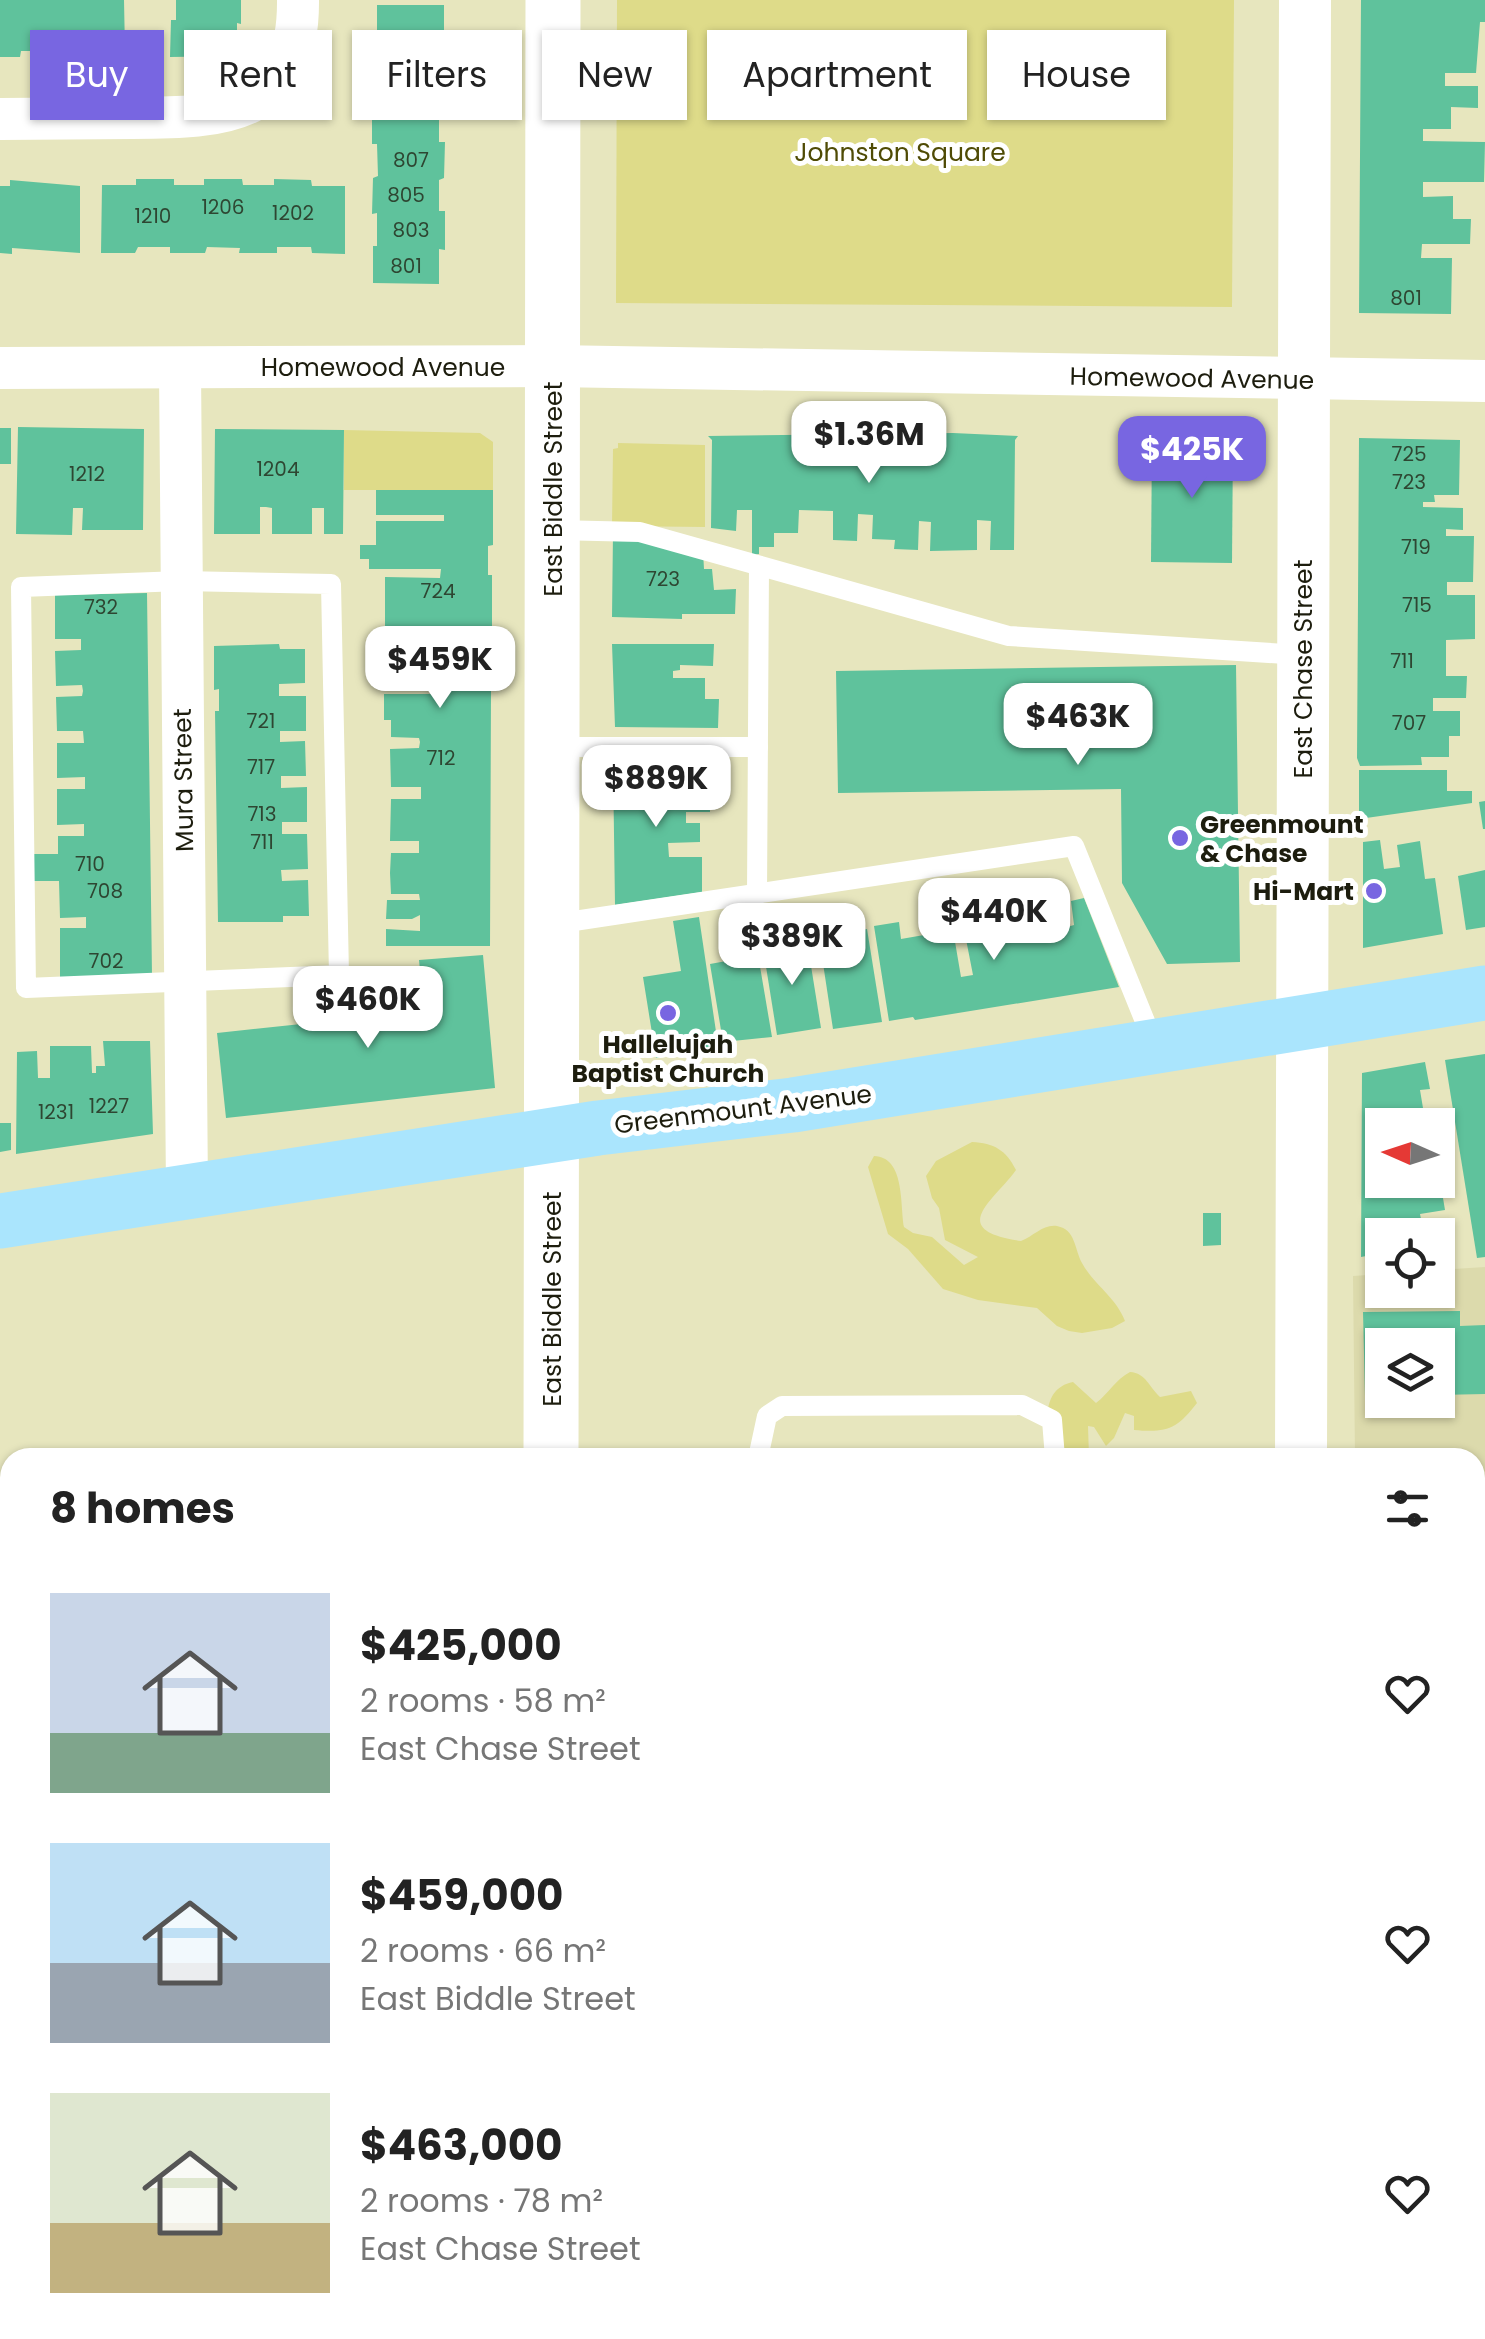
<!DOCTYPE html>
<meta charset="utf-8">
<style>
body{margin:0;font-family:Poppins,sans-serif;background:#f6f6f6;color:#222;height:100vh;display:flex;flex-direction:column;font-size:38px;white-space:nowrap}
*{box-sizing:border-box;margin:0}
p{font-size:32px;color:#767676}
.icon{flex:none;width:55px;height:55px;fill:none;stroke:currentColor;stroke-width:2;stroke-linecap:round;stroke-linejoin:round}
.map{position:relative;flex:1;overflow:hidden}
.side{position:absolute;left:0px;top:1448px;width:1485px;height:892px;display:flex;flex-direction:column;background:#fff;border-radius:30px 30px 0 0;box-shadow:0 2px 8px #0004}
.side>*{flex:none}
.top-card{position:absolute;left:30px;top:30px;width:1425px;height:90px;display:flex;gap:20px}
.needle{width:65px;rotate:273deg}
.tools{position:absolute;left:1365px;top:1108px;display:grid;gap:20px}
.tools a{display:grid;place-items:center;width:90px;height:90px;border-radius:0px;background:#fff;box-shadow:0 2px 8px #0004;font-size:50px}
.price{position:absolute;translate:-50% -85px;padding:0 22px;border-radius:20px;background:#fff;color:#222;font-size:32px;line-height:65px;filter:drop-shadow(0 2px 5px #0008)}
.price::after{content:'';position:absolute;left:50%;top:60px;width:30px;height:22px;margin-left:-15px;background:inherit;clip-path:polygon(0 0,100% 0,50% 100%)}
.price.active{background:#7866e1;color:#fff}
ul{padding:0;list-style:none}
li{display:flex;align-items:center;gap:30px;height:250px;padding:0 50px}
li span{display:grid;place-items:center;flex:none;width:280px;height:200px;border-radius:0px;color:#555}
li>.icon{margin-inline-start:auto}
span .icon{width:120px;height:120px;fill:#fffc;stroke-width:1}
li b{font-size:42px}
h2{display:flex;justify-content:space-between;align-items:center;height:120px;padding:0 50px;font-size:42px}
.pill{padding:0 35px;border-radius:0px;background:#fff;box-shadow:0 2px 8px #0004;font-size:35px;line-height:90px}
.pill.active{background:#7866e1;color:#fff}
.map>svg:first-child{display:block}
.built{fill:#dcdaac;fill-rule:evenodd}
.green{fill:#dedb89}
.building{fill:#5fc29c}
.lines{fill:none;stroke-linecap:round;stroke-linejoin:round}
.service{stroke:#fff;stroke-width:20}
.pedestrian{stroke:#fff;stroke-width:32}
.minor{stroke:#fff;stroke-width:42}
.tertiary{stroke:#fff;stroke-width:52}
.secondary{stroke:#fff;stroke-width:55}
.primary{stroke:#aae5fd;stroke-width:55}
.poi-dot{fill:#7866e1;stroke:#fff;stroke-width:4}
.labels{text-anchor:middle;stroke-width:10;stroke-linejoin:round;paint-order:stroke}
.number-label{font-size:20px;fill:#2e4632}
.park-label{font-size:25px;fill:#4f4b05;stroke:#fff}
.street-label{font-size:25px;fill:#1d1d0e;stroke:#fff}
.poi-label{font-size:25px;font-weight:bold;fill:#1d1d0e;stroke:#fff;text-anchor:start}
</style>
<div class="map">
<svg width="1485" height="2339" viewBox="0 0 1485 2339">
<rect width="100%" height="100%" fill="#e7e6be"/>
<path class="built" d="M1485 1267V1796H1475V1458L1355 1457 1353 1276 1382 1274V1290H1438V1270ZM1382 1345H1438V1400H1382Z"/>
<g class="green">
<path d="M617 0H1234L1232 307 616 303Z"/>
<path d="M344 430 480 433 493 442V490H344Z"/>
<path d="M618 443 705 445V527L612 526 613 449 618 448Z"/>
<path d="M972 1142C994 1143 1006 1150 1016 1170 994 1201 945 1230 1021 1241 1034 1236 1043 1224 1057 1226 1076 1230 1074 1248 1082 1263 1094 1285 1116 1297 1125 1321L1112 1328 1082 1333 1069 1331 1057 1326 1037 1308 978 1300 943 1289 908 1249 888 1234 868 1167 874 1156C905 1157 900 1204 904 1227L913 1233 932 1237 964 1265 978 1257 945 1240 939 1208 932 1198 926 1176 936 1161Z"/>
<path d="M1130 1372C1146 1373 1149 1387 1160 1397L1191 1391 1197 1403C1177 1429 1167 1433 1134 1430V1416L1125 1413 1114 1438 1106 1446 1094 1427 1088 1426 1089 1457H1049C1048 1431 1038 1389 1073 1382L1096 1403C1109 1393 1115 1380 1130 1372Z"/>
<rect x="612" y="2330" width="153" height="9"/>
</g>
<g class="building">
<path d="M0 0H124L125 51H91V57H53L54 51H21L20 57H0Z"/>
<path d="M176 0H241V24L237 23V56L170 57 171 20H176Z"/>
<path d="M1361 0H1485V22H1480L1476 73H1445V86H1478V108L1451 107V129H1423V141L1485 142 1484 182H1423V197L1453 196V219H1471L1470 244H1422L1421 258H1452L1451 314 1359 313Z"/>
<path d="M377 5H444V41H439V72L444 73V110L439 111V142H445L444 178 439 180V211H445V250L439 249V284L373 283V246H377V213L372 214 373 178 378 176 377 144H372V108H378L377 75H372V40L377 38Z"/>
<path d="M136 179H174V185H204V179H242L243 185H274V179L311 180 312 186H345V254L312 253 311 247H277V253H239L240 248 207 247 205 253H170V247H138L135 253H101L102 185H136Z"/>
<path d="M10 180 80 186V253L12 248V254L0 253V186H10Z"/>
<path d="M18 427 144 429 143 530H82L83 508H73L72 535 16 534Z"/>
<rect x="0" y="428" width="11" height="36"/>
<path d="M215 429 344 430 343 534H324V508H312V534H272V508L266 507H260V534H214Z"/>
<path d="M953 433 1018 436 1015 440 1014 550H990L991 521 977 520V550L930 551 931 522 919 521 918 550 894 549 895 540 872 539 873 515 858 514 857 541 833 540V511L799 510 798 533H774V547H759V554L752 555V510H737L736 531 711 528 712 440 708 436Z"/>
<path d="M1359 438 1460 440 1459 495H1434L1435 502H1423V507L1463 508V530L1446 529V536H1474L1473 582H1447V595H1475V639L1446 640V676H1467L1466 698H1433V711H1460V736H1449V757H1421L1422 765 1360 766 1357 758Z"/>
<path d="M1152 440H1233L1232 563 1151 562Z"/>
<path d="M376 490H493V545L488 546V575H492V662H488V691H491L490 946H386V929L420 931V915L412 919H386L387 900H420L419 894H391L390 873 391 853H419V841H390L391 799H421V787H391L390 749 419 748 420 742 419 738 391 737V720H384V694H442V691L441 687H385V636H443V630L385 629V577L440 578 441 569H369V559H360V545H376V521H444V515H376Z"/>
<path d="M613 533 703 551 704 569H712L714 590 736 589 735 614H682V619L612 617Z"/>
<path d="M147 593 152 976 60 978V928H86V917L60 918 59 881H31L30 854H58V836H84V824L57 825V789H85V777L57 778V743H84L83 731H57L56 697 82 696 83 691 82 685 56 686 55 651 81 650V639H55V595Z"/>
<path d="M279 644 280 649H305V683L279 684V696H306V731H280V742L305 741 306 776H281V788L307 787V822H282V834H307L308 869 281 870 282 881 308 880 309 916H283V922H218L215 711H219V689L214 690V646Z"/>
<path d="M612 644H714L713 666 680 665V670L673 671V678H705V699H719L718 728 615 727Z"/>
<path d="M1236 665 1240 962 1167 964 1122 883 1121 789 838 793 836 671Z"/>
<path d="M613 763H700V793H710V812H686V823H700V842L668 843 669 857H702V892L615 905Z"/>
<path d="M1359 770H1447V791H1472V803L1359 819Z"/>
<path d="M1485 801V829H1483L1479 802Z"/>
<path d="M1380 840 1384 869 1400 867 1397 845 1420 841 1425 879 1435 878 1443 934 1363 948V842Z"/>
<path d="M1485 870V927L1466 930 1458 876Z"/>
<path d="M1061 890 1067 927 1074 925 1071 901 1084 898 1119 987 915 1020 913 1017 889 1021 874 926 899 922 901 939 953 930 961 977 973 975 964 929 1042 915 1039 893Z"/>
<path d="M750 908 772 1037 723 1042 710 964 732 960 723 913Z"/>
<path d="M699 917 718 1045 656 1058 643 977 681 971 673 921Z"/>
<path d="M867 929 882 1022 833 1029 819 937Z"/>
<path d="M807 941 821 1028 777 1035 763 948Z"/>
<path d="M483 955 495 1088 226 1118 217 1033 424 1011 419 960Z"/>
<path d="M103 1041H150L153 1134 16 1154 17 1052 37 1051 38 1078H50V1046H91L92 1073H96V1066H105Z"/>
<path d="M1485 1054V1257L1477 1258 1445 1060Z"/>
<path d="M1425 1062 1430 1089 1420 1090 1424 1114 1416 1115 1418 1125H1382V1180H1440L1445 1210 1420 1214 1423 1229 1447 1226 1449 1242 1438 1244V1235H1382V1253L1361 1257 1362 1073Z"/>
<path d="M0 1123H11V1150L0 1152Z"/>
<path d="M1203 1213H1221V1245L1203 1246Z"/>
<path d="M1460 1311V1326L1485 1325V1394L1438 1395V1345H1382V1396H1365L1363 1312Z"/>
<rect x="1475" y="1577" width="10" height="139"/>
<rect x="0" y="1631" width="10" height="167"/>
<rect x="1475" y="1723" width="10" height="73"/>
<path d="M0 1914 10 1915V2001H0Z"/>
<rect x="1475" y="1918" width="10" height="61"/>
<path d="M0 2030 10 2037V2321L0 2312Z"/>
<path d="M19 2330H243L249 2339H25Z"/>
<path d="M382 2330H493V2339H391Z"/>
</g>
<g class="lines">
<g class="service">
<path d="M555 530 640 532 1009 636 1301 655"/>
<path d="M181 581 331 584 339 975 26 988 21 587Z"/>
<path d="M555 747H758"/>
<path d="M757 895 759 566"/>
<path d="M554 924 1074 846 1155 1046"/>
<path d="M758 1458 767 1416 782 1406 1022 1405 1052 1420 1055 1458"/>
<path d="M1475 2261 1485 2260"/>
<path d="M334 2330V2339"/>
</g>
<path class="pedestrian" d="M0 1528 10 1527"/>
<g class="minor">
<path d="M0 119C44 119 88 118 132 118 224 118 299 115 298 0"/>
<path d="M0 368 553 366 1485 381"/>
<path d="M180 369 187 1192"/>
<path d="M0 1854H10"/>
<path d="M1475 1856H1485"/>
</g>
<g class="tertiary">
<path d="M1301 1458 1305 0"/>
<path d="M1302 2339V2330"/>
</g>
<g class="secondary">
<path d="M551 1458 553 0"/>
<path d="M551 2339V2330"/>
</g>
<path class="primary" d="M0 1221 598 1128 793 1105 1485 993"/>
</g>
<g class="poi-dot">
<circle cx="1180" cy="838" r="10"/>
<circle cx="1374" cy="891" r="10"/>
<circle cx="668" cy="1013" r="10"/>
</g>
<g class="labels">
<g class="number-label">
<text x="411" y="167">807</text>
<text x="406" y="202">805</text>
<text x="223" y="214">1206</text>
<text x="293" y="220">1202</text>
<text x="153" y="223">1210</text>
<text x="411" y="237">803</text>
<text x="406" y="273">801</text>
<text x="1406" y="305">801</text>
<text x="1409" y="461">725</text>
<text x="278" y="476">1204</text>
<text x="87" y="481">1212</text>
<text x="1409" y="489">723</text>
<text x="1416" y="554">719</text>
<text x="663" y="586">723</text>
<text x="438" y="598">724</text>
<text x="1417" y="612">715</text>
<text x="101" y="614">732</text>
<text x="1402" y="668">711</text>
<text x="261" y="728">721</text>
<text x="1409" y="730">707</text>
<text x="441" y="765">712</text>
<text x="261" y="774">717</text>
<text x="262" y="821">713</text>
<text x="262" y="849">711</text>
<text x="90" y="871">710</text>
<text x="105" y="898">708</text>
<text x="106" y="968">702</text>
<text x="109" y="1113">1227</text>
<text x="56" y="1119">1231</text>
</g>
<g class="park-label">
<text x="900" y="161">Johnston Square</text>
</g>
<g class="street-label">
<text x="383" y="376">Homewood Avenue</text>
<text transform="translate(1192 378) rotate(1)" y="9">Homewood Avenue</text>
<text transform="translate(553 489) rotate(-90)" y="9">East Biddle Street</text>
<text transform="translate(1303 669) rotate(-90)" y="9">East Chase Street</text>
<text transform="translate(183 780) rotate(-91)" y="9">Mura Street</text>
<text transform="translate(743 1109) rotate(-7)" y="9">Greenmount Avenue</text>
<text transform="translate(552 1299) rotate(-90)" y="9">East Biddle Street</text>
</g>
<g class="poi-label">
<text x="1200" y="833">Greenmount<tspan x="1200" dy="29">&amp; Chase</tspan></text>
<text x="1354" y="900" text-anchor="end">Hi-Mart</text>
<text x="668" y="1053" text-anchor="middle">Hallelujah<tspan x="668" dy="29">Baptist Church</tspan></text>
</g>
</g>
</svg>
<div class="tools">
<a><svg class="needle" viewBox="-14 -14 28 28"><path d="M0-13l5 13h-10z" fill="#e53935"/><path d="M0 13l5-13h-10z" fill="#767676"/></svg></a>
<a><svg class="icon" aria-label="locate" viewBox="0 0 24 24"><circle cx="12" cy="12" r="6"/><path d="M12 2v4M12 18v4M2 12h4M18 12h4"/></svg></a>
<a><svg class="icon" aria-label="layers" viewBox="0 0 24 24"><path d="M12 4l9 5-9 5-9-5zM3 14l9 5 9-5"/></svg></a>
</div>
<b class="price" style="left:869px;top:486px">$1.36M</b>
<b class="price active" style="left:1192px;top:501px">$425K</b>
<b class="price" style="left:440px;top:711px">$459K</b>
<b class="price" style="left:1078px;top:768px">$463K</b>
<b class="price" style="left:656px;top:830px">$889K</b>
<b class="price" style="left:994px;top:963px">$440K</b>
<b class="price" style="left:792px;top:988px">$389K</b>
<b class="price" style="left:368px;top:1051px">$460K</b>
<div class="top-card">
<a class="pill active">Buy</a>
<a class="pill">Rent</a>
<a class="pill">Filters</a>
<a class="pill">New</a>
<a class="pill">Apartment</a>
<a class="pill">House</a>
</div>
<section class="side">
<h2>8 homes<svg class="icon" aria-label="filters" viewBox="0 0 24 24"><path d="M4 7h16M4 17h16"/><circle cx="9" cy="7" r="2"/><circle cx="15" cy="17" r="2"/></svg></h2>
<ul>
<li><span style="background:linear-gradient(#c9d6e8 70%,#7fa58c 0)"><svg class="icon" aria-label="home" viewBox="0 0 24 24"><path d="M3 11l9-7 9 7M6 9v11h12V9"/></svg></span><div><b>$425,000</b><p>2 rooms · 58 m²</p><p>East Chase Street</p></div><svg class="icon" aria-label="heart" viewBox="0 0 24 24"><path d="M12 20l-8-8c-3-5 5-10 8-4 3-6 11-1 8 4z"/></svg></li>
<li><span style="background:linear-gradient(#bfe0f5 60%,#9aa5b1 0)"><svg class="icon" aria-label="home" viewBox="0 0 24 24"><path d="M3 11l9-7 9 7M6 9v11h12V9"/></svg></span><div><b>$459,000</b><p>2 rooms · 66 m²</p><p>East Biddle Street</p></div><svg class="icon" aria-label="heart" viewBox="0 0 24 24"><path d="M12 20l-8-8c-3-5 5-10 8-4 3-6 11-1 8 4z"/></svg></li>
<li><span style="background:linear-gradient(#dfe7d0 65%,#c2b280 0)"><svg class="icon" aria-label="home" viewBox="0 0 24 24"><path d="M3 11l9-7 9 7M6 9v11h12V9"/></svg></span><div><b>$463,000</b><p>2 rooms · 78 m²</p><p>East Chase Street</p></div><svg class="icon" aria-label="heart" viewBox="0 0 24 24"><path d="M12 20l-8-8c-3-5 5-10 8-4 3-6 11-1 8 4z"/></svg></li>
</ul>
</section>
</div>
